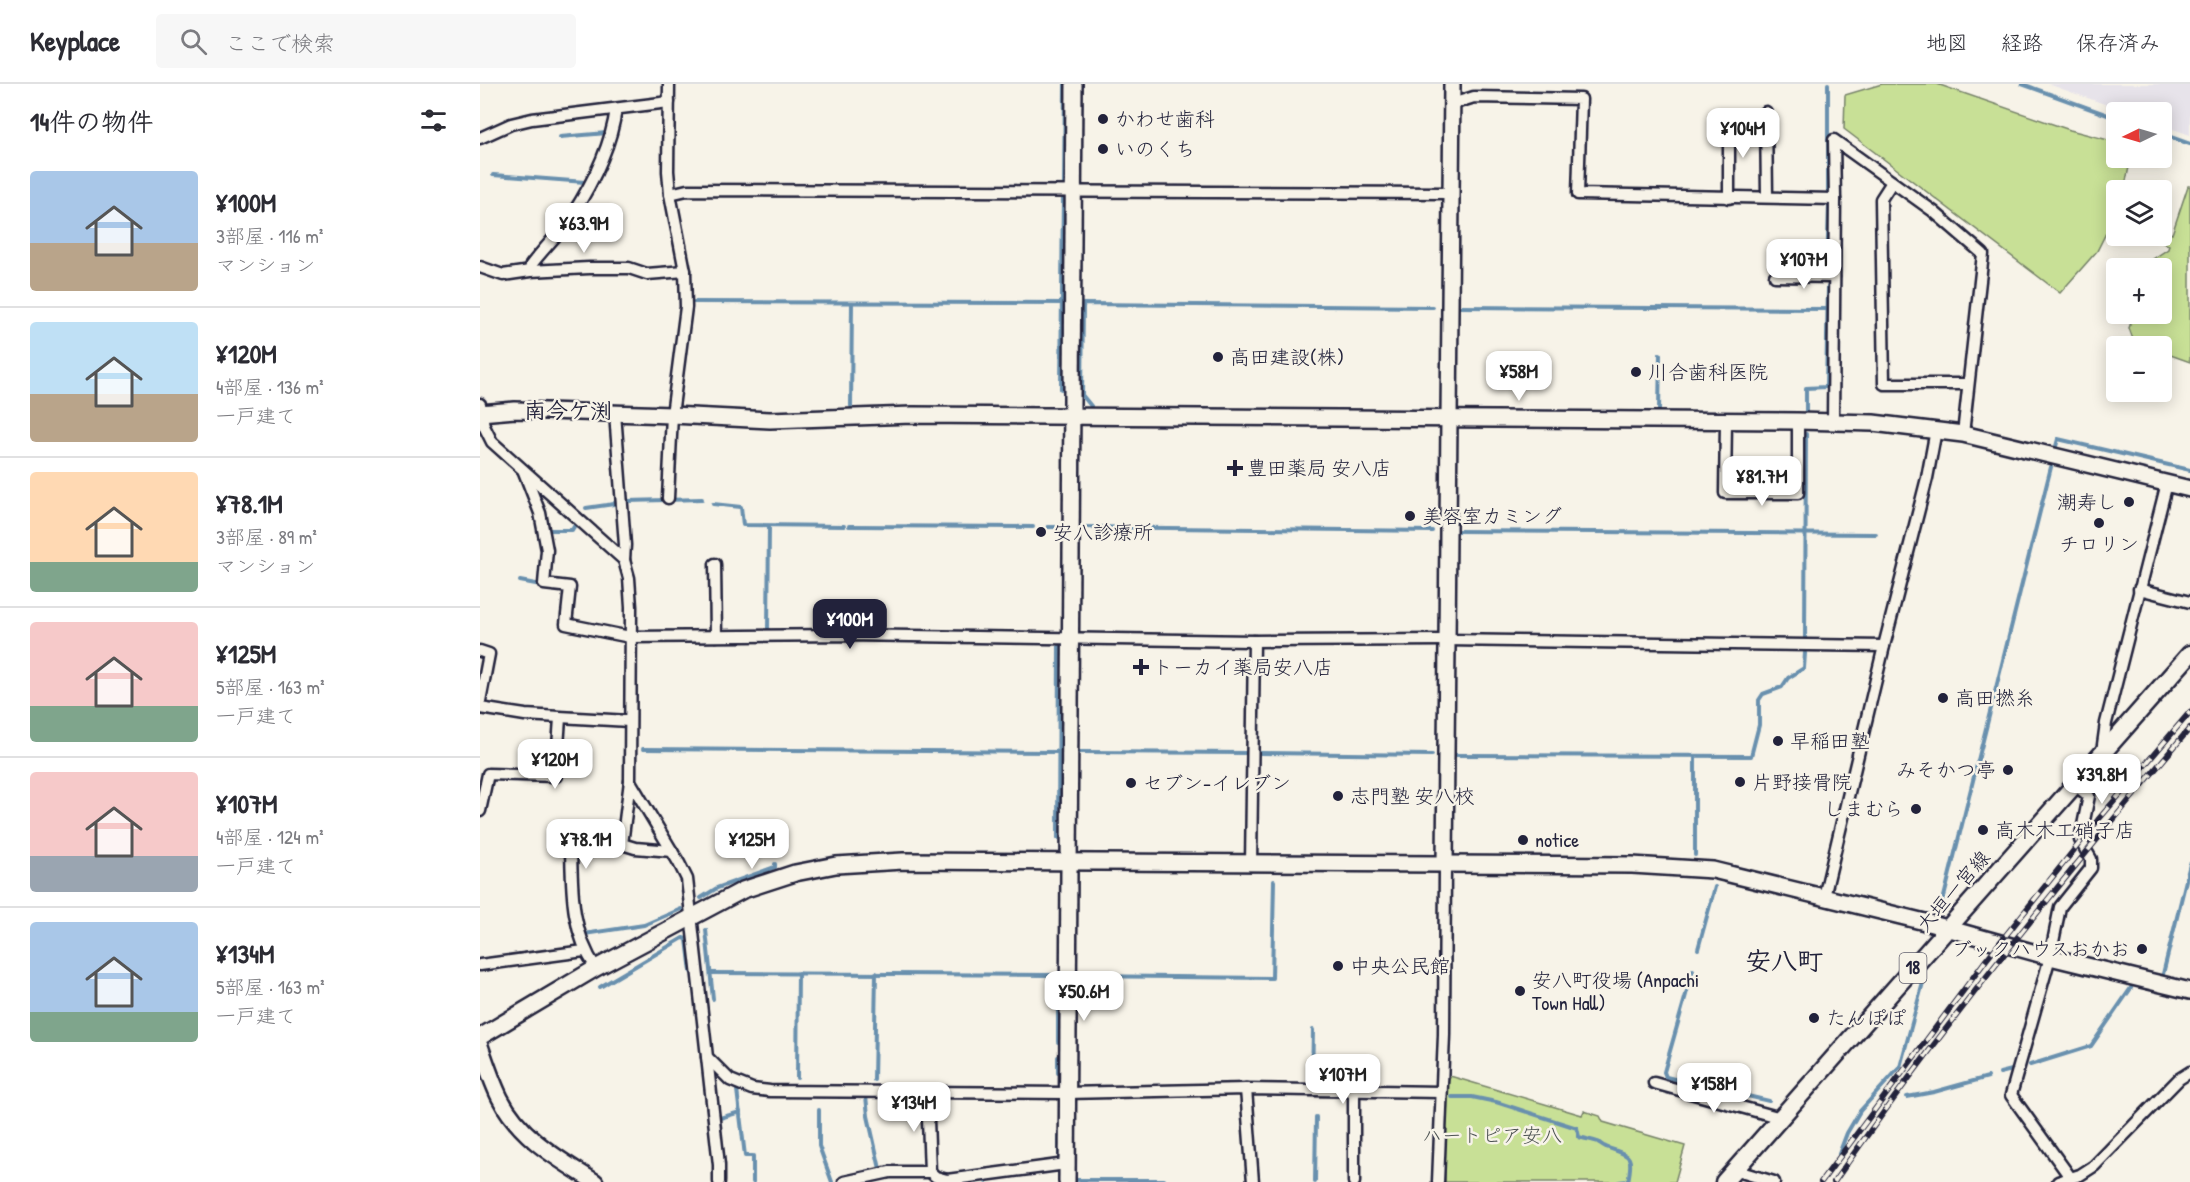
<!DOCTYPE html>
<html lang="ja">
<meta charset="utf-8">
<style>
body{margin:0;font-family:"Patrick Hand","Klee One",sans-serif;background:#f7f7f7;color:#2b2b33;height:100vh;display:flex;flex-direction:column;font-size:22px;white-space:nowrap}
*{box-sizing:border-box;margin:0}
p{font-size:20px;color:#7c7c81}
.icon{flex:none;width:33px;height:33px;fill:none;stroke:currentColor;stroke-width:2;stroke-linecap:round;stroke-linejoin:round}
.map{position:relative;flex:1;overflow:hidden}
.side{display:flex;flex-direction:column;background:#fff;width:480px}
.side>*{flex:none}
.needle{width:39px;rotate:265deg}
.controls{position:absolute;left:1626px;top:18px;display:grid;gap:12px}
.controls a{display:grid;place-items:center;width:66px;height:66px;border-radius:6px;background:#fff;box-shadow:0 3px 15px #0003;font-size:30px}
.price{position:absolute;translate:-50% -51px;padding:0 14px;border-radius:12px;background:#fff;color:#222;font-size:20px;line-height:39px;filter:drop-shadow(0 2px 3px #0008)}
.price::after{content:'';position:absolute;left:50%;top:36px;width:18px;height:14px;margin-left:-9px;background:inherit;clip-path:polygon(0 0,100% 0,50% 100%)}
.price.current{background:#22223b;color:#fff}
ul{padding:0;list-style:none}
li{display:flex;align-items:center;gap:18px;height:150px;padding:0 30px}
li+li{border-top:2px solid #e1e1e2}
li span{display:grid;place-items:center;flex:none;width:168px;height:120px;border-radius:6px;color:#555}
li>.icon{margin-inline-start:auto}
span .icon{width:72px;height:72px;fill:#fffc;stroke-width:1}
li b{font-size:26px}
h2{display:flex;justify-content:space-between;align-items:center;height:72px;padding:0 30px;font-size:26px}
header{display:flex;align-items:center;gap:36px;box-sizing:border-box;height:84px;padding:0 30px;background:#fff;border-bottom:2px solid #e1e1e2}
header strong{font-size:28px}
nav{display:flex;gap:33px;margin-inline-start:auto;font-size:21px}
.search{width:420px;height:54px;background:#f7f7f7;display:flex;align-items:center;gap:15px;box-sizing:border-box;padding:0 21px;border-radius:6px;color:#7c7c81;font-size:22px}
main{display:flex;flex:1;min-height:0}
.map>svg:first-child{display:block}
.built{fill:#e7e3ea}
.green{fill:#c8e096;stroke:#758168;stroke-width:1.5}
.lines{fill:none;stroke-linecap:round;stroke-linejoin:round}
.stream{stroke:#6990ae;stroke-width:4}
.street-casing{stroke:#22223b;stroke-width:15}
.secondary-casing{stroke:#22223b;stroke-width:20}
.primary-casing{stroke:#22223b;stroke-width:21}
.street{stroke:#f7f3e8;stroke-width:10}
.secondary{stroke:#f7f3e8;stroke-width:15}
.primary{stroke:#f7f3e8;stroke-width:16}
.rail-casing{stroke:#22223b;stroke-width:6}
.rail{stroke:#f7f3e8;stroke-width:4;stroke-dasharray:11;stroke-linecap:butt}
.poi-dot{fill:#22223b;stroke:#f7f3e8;stroke-width:2}
.labels{text-anchor:middle;stroke-width:5;stroke-linejoin:round;paint-order:stroke}
.shield{fill:#f7f3e8;stroke:#62616f;stroke-width:1.5}
.shield-label{font-size:18px;font-weight:bold;fill:#22223b}
.poi-label{font-size:20px;fill:#22223b;stroke:#f7f3e8;text-anchor:start}
.street-label{font-size:20px;fill:#22223b;stroke:#f7f3e8}
.park-label{font-size:20px;fill:#4c5252;stroke:#f7f3e8}
.quarter-label{font-size:22px;font-weight:bold;fill:#22223b;stroke:#f7f3e8}
.district-label{font-size:26px;font-weight:bold;fill:#22223b;stroke:#f7f3e8}
</style>
<header>
<strong>Keyplace</strong>
<div class="search"><svg class="icon" aria-label="search" viewBox="0 0 24 24"><circle cx="10" cy="10" r="6"/><path d="M15 15l6 6"/></svg>ここで検索</div>
<nav><a>地図</a><a>経路</a><a>保存済み</a></nav>
</header>
<main>
<section class="side">
<h2>14件の物件<svg class="icon" aria-label="filters" viewBox="0 0 24 24"><path d="M4 7h16M4 17h16"/><circle cx="9" cy="7" r="2"/><circle cx="15" cy="17" r="2"/></svg></h2>
<ul>
<li><span style="background:linear-gradient(#a9c7e8 60%,#b9a48a 0)"><svg class="icon" aria-label="home" viewBox="0 0 24 24"><path d="M3 11l9-7 9 7M6 9v11h12V9"/></svg></span><div><b>¥100M</b><p>3部屋 · 116 m²</p><p>マンション</p></div></li>
<li><span style="background:linear-gradient(#bfe0f5 60%,#b9a48a 0)"><svg class="icon" aria-label="home" viewBox="0 0 24 24"><path d="M3 11l9-7 9 7M6 9v11h12V9"/></svg></span><div><b>¥120M</b><p>4部屋 · 136 m²</p><p>一戸建て</p></div></li>
<li><span style="background:linear-gradient(#ffd9b3 75%,#7fa58c 0)"><svg class="icon" aria-label="home" viewBox="0 0 24 24"><path d="M3 11l9-7 9 7M6 9v11h12V9"/></svg></span><div><b>¥78.1M</b><p>3部屋 · 89 m²</p><p>マンション</p></div></li>
<li><span style="background:linear-gradient(#f6c9c9 70%,#7fa58c 0)"><svg class="icon" aria-label="home" viewBox="0 0 24 24"><path d="M3 11l9-7 9 7M6 9v11h12V9"/></svg></span><div><b>¥125M</b><p>5部屋 · 163 m²</p><p>一戸建て</p></div></li>
<li><span style="background:linear-gradient(#f6c9c9 70%,#9aa5b1 0)"><svg class="icon" aria-label="home" viewBox="0 0 24 24"><path d="M3 11l9-7 9 7M6 9v11h12V9"/></svg></span><div><b>¥107M</b><p>4部屋 · 124 m²</p><p>一戸建て</p></div></li>
<li><span style="background:linear-gradient(#a9c7e8 75%,#7fa58c 0)"><svg class="icon" aria-label="home" viewBox="0 0 24 24"><path d="M3 11l9-7 9 7M6 9v11h12V9"/></svg></span><div><b>¥134M</b><p>5部屋 · 163 m²</p><p>一戸建て</p></div></li>
</ul>
</section>
<div class="map">
<svg width="1710" height="1098" viewBox="0 0 1710 1098">
<rect width="100%" height="100%" fill="#f7f3e8"/>
<filter id="ink" filterUnits="userSpaceOnUse"><feTurbulence type="fractalNoise" baseFrequency=".0167" numOctaves="2"/><feDisplacementMap in="SourceGraphic" scale="12" xChannelSelector="R" yChannelSelector="G"/><feConvolveMatrix kernelMatrix="1 2 1 2 8 2 1 2 1" color-interpolation-filters="sRGB"/></filter>
<g filter="url(#ink)">
<path class="built" d="M1568 0H1710V51L1682 41V28H1647Z"/>
<g class="green">
<path d="M1402 0H1457L1590 46 1636 58V74H1651L1644 106H1636V129L1617 167 1580 209 1364 45 1365 11Z"/>
<path d="M1708 102H1710V278L1682 268V262H1667L1654 258 1649 244 1654 230H1682V184H1670L1673 175 1688 165 1689 161 1683 159 1687 148 1692 150Z"/>
<path d="M970 992 1102 1031 1104 1027 1120 1032 1123 1038 1205 1062 1195 1098H965L964 1016Z"/>
</g>
<g class="lines">
<g class="stream">
<path d="M1542 0 1636 34"/>
<path d="M1682 50 1710 60"/>
<path d="M80 53 127 49"/>
<path d="M13 91 105 98"/>
<path d="M584 102 585 0"/>
<path d="M1348 110V0"/>
<path d="M1347 186 1349 121"/>
<path d="M214 218 582 219"/>
<path d="M978 223 1347 225"/>
<path d="M581 305 583 113"/>
<path d="M371 322 372 219"/>
<path d="M611 322 602 311 603 220 953 223"/>
<path d="M1179 326 1180 270"/>
<path d="M1326 327V304L1346 303 1348 203"/>
<path d="M131 343 132 355"/>
<path d="M1575 366 1578 355 1710 386"/>
<path d="M148 417 222 415"/>
<path d="M233 420 261 423 263 441 364 442"/>
<path d="M106 424 134 420 137 416"/>
<path d="M369 442 553 443"/>
<path d="M568 443H583"/>
<path d="M599 443 952 447"/>
<path d="M68 446H92L96 439"/>
<path d="M978 447 1396 450"/>
<path d="M40 497 61 501"/>
<path d="M288 546 289 442"/>
<path d="M1325 554 1326 350"/>
<path d="M163 665 580 668"/>
<path d="M599 668 767 669"/>
<path d="M780 669 952 671"/>
<path d="M976 671 1271 672 1279 641V616L1283 610 1302 603 1308 594 1324 584 1325 569"/>
<path d="M1215 673V771"/>
<path d="M578 754 579 562"/>
<path d="M221 814 237 804 295 783V780"/>
<path d="M1461 825 1571 383"/>
<path d="M226 846 233 915"/>
<path d="M104 850 164 841 201 825"/>
<path d="M1218 865 1235 803"/>
<path d="M1213 886 1184 988 1186 993 1289 1017"/>
<path d="M231 889 576 891"/>
<path d="M1683 890 1710 780"/>
<path d="M596 892 792 894 794 797"/>
<path d="M120 903 203 854 207 855 211 888"/>
<path d="M578 958V910"/>
<path d="M578 973V989"/>
<path d="M1550 981 1611 962 1651 904"/>
<path d="M1520 989 1532 986"/>
<path d="M317 994 318 889"/>
<path d="M394 996 396 889"/>
<path d="M832 998 833 946"/>
<path d="M257 1006 265 1072H273V1098"/>
<path d="M386 1012 388 1032 400 1085"/>
<path d="M972 1013H992L1016 1018 1097 1044 1099 1053C1105 1055 1113 1056 1118 1058 1121 1060 1123 1062 1126 1063 1149 1072 1154 1069 1148 1097L1139 1098"/>
<path d="M1427 1013 1454 1008 1508 993"/>
<path d="M339 1026V1062L352 1098"/>
<path d="M240 1034 260 1028"/>
<path d="M1359 1070 1367 1049 1380 1027 1420 983 1444 895"/>
<path d="M579 1073V1052"/>
<path d="M595 1074V1096H684V1098"/>
<path d="M506 1097V1098"/>
<path d="M835 1098 836 1033"/>
</g>
<defs>
<g id="street">
<path d="M972 20 994 13 1101 15 1098 110 1355 115 1354 56 1453 127 1503 170 1483 350"/>
<path d="M1286 28 1287 113"/>
<path d="M1249 35V114"/>
<path d="M0 54 31 40 52 35 189 18"/>
<path d="M1412 98 1401 115 1404 300H1487"/>
<path d="M190 110 207 106 971 109"/>
<path d="M0 183 23 191 50 187 109 184H149L167 190 205 187"/>
<path d="M50 187 51 181C64 164 80 149 92 131 112 100 131 63 136 25"/>
<path d="M1295 192 1354 193"/>
<path d="M0 320 4 342 12 358 144 476 149 494 151 523 150 697 199 779 207 795 227 973 250 996 272 1005 290 1007 587 1009 766 1005 961 1008"/>
<path d="M135 329 145 461 144 476"/>
<path d="M1246 337 1245 409H1318V337"/>
<path d="M1353 338 1355 115"/>
<path d="M44 388 60 429 67 466 64 500 90 503 86 540 150 553 366 551 774 557 966 556 1404 562"/>
<path d="M188 414 192 331 206 223 205 187 190 110 188 87 189 0"/>
<path d="M235 480 236 552"/>
<path d="M1659 505 1710 518"/>
<path d="M0 567 9 570 0 617"/>
<path d="M0 624 45 631 149 637"/>
<path d="M1622 668 1626 639 1687 399"/>
<path d="M0 727 8 690 76 692 80 634"/>
<path d="M142 760 150 697"/>
<path d="M771 781 774 557"/>
<path d="M1344 813 1404 562 1447 394 1456 346"/>
<path d="M0 881 104 867"/>
<path d="M116 884C91 847 92 808 91 764L142 760 155 764 192 767"/>
<path d="M227 973 239 1081V1098"/>
<path d="M1174 999 1301 1034"/>
<path d="M766 1005 773 1098"/>
<path d="M447 1009 450 1088"/>
<path d="M1254 1086 1294 1098"/>
<path d="M1590 1093 1531 1011 1570 873 1580 823 1611 784V775L1600 756 1609 712 1595 701"/>
<path d="M364 1098 410 1088H450L456 1093 467 1096 586 1080"/>
<path d="M874 1098V1007"/>
<path d="M958 1098 964 951 965 781"/>
<path d="M1578 1098 1600 1091 1614 1082 1699 995 1710 988"/>
</g>
<g id="secondary">
<path d="M0 329 35 326 192 331 290 336 432 331 1318 337 1393 339 1483 350 1710 405"/>
<path d="M965 781 972 0"/>
<path d="M0 953 116 884 263 806 315 789 356 781 423 777 1152 781 1233 786 1445 838 1570 873 1710 907"/>
<path d="M0 962C6 979 12 998 20 1014 40 1054 79 1075 115 1098"/>
<path d="M587 1098 594 0"/>
</g>
<path id="primary" d="M1244 1098 1710 570"/>
</defs>
<use href="#street" class="street-casing"/>
<use href="#secondary" class="secondary-casing"/>
<use href="#primary" class="primary-casing"/>
<use href="#street" class="street"/>
<use href="#secondary" class="secondary"/>
<use href="#primary" class="primary"/>
<defs>
<g id="rail">
<path d="M1341 1098 1506 876 1618 736 1710 628"/>
<path d="M1354 1098C1464 940 1586 791 1710 644"/>
</g>
</defs>
<use href="#rail" class="rail-casing"/>
<use href="#rail" class="rail"/>
</g>
</g>
<g class="poi-dot">
<circle cx="623" cy="35" r="6"/>
<circle cx="623" cy="65" r="6"/>
<circle cx="738" cy="273" r="6"/>
<circle cx="1156" cy="288" r="6"/>
<path d="M752 375h6v6h6v6h-6v6h-6v-6h-6v-6h6z"/>
<circle cx="1649" cy="418" r="6"/>
<circle cx="930" cy="432" r="6"/>
<circle cx="1619" cy="439" r="6"/>
<circle cx="561" cy="448" r="6"/>
<path d="M658 574h6v6h6v6h-6v6h-6v-6h-6v-6h6z"/>
<circle cx="1463" cy="614" r="6"/>
<circle cx="1298" cy="657" r="6"/>
<circle cx="1528" cy="686" r="6"/>
<circle cx="1260" cy="698" r="6"/>
<circle cx="651" cy="699" r="6"/>
<circle cx="858" cy="712" r="6"/>
<circle cx="1436" cy="725" r="6"/>
<circle cx="1503" cy="746" r="6"/>
<circle cx="1043" cy="756" r="6"/>
<circle cx="1662" cy="865" r="6"/>
<circle cx="858" cy="882" r="6"/>
<circle cx="1040" cy="907" r="6"/>
<circle cx="1334" cy="934" r="6"/>
</g>
<g class="labels">
<rect class="shield" x="1419.5" y="869" width="27" height="30" rx="4.5"/>
<g class="shield-label">
<text x="1433" y="890">18</text>
</g>
<g class="poi-label">
<text x="635" y="42">かわせ歯科</text>
<text x="635" y="72">いのくち</text>
<text x="750" y="280">高田建設(株)</text>
<text x="1168" y="295">川合歯科医院</text>
<text x="767" y="391">豊田薬局 安八店</text>
<text x="1637" y="425" text-anchor="end">潮寿し</text>
<text x="942" y="439">美容室カミング</text>
<text x="573" y="455">安八診療所</text>
<text x="1619" y="467" text-anchor="middle">チロリン</text>
<text x="673" y="590">トーカイ薬局安八店</text>
<text x="1475" y="621">高田撚糸</text>
<text x="1310" y="664">早稲田塾</text>
<text x="1516" y="693" text-anchor="end">みそかつ亭</text>
<text x="1272" y="705">片野接骨院</text>
<text x="663" y="706">セブン-イレブン</text>
<text x="870" y="719">志門塾 安八校</text>
<text x="1424" y="732" text-anchor="end">しまむら</text>
<text x="1515" y="753">高木木工硝子店</text>
<text x="1055" y="763">notice</text>
<text x="1650" y="872" text-anchor="end">ブックハウスおかお</text>
<text x="870" y="889">中央公民館</text>
<text x="1052" y="903">安八町役場 (Anpachi<tspan x="1052" dy="23">Town Hall)</tspan></text>
<text x="1346" y="941">たんぽぽ</text>
</g>
<g class="street-label">
<text transform="translate(1473 807) rotate(-49)" y="7">大垣一宮線</text>
</g>
<g class="park-label">
<text x="1012" y="1058">ハートピア安八</text>
</g>
<g class="quarter-label">
<text x="88" y="334">南今ケ渕</text>
</g>
<g class="district-label">
<text x="1304" y="886">安八町</text>
</g>
</g>
</svg>
<div class="controls">
<a><svg class="needle" viewBox="-14 -14 28 28"><path d="M0-13l5 13h-10z" fill="#e53935"/><path d="M0 13l5-13h-10z" fill="#7c7c81"/></svg></a>
<a><svg class="icon" aria-label="layers" viewBox="0 0 24 24"><path d="M12 4l9 5-9 5-9-5zM3 14l9 5 9-5"/></svg></a>
<a>+</a>
<a>−</a>
</div>
<b class="price" style="left:1263px;top:75px">¥104M</b>
<b class="price" style="left:104px;top:170px">¥63.9M</b>
<b class="price" style="left:1324px;top:206px">¥107M</b>
<b class="price" style="left:1039px;top:318px">¥58M</b>
<b class="price" style="left:1282px;top:423px">¥81.7M</b>
<b class="price current" style="left:370px;top:566px">¥100M</b>
<b class="price" style="left:75px;top:706px">¥120M</b>
<b class="price" style="left:1622px;top:721px">¥39.8M</b>
<b class="price" style="left:106px;top:786px">¥78.1M</b>
<b class="price" style="left:272px;top:786px">¥125M</b>
<b class="price" style="left:604px;top:938px">¥50.6M</b>
<b class="price" style="left:863px;top:1021px">¥107M</b>
<b class="price" style="left:1234px;top:1030px">¥158M</b>
<b class="price" style="left:434px;top:1049px">¥134M</b>
</div>
</main>
